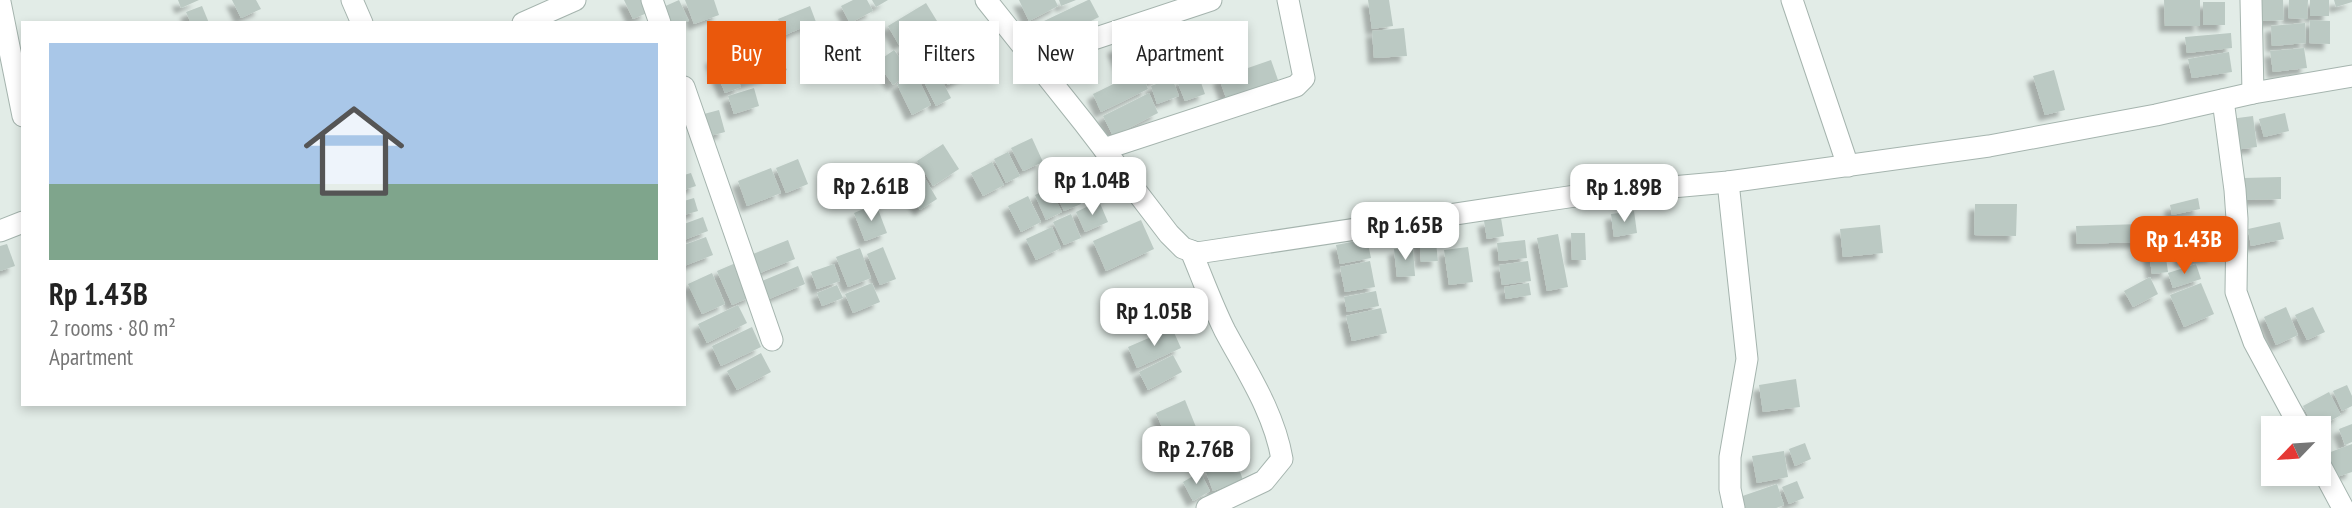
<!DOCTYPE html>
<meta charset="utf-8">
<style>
body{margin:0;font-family:"PT Sans Narrow",sans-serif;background:#f6f6f6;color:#222;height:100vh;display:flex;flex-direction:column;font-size:26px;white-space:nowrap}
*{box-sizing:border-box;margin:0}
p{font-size:23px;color:#767676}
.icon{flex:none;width:38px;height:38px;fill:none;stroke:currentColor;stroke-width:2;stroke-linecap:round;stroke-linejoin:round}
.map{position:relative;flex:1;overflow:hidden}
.details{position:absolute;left:21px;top:21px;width:665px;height:385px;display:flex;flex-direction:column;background:#fff;border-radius:0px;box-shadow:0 4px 10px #0003}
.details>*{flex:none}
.hud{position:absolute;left:707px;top:21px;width:665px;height:63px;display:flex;gap:14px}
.needle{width:46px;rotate:245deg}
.buttons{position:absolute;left:2261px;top:416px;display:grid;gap:14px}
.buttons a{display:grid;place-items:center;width:70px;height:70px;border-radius:0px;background:#fff;box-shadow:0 4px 10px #0003;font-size:35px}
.price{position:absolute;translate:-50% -60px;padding:0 16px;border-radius:14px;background:#fff;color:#222;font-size:23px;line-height:46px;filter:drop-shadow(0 2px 4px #0008)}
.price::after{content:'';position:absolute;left:50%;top:42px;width:21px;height:16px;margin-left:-10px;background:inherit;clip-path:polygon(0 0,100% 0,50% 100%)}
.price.current{background:#ea580c;color:#fff}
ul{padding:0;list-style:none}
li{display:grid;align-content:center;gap:14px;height:371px;padding:0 28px}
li+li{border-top:2px solid #e0e0e0}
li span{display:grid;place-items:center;height:217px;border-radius:0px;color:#555}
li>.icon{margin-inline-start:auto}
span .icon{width:126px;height:126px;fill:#fffc;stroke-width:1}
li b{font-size:30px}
.pill{padding:0 24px;border-radius:0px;background:#fff;box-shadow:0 4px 10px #0003;font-size:24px;line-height:63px}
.pill.current{background:#ea580c;color:#fff}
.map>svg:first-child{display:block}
.building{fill:#bbc9c3;filter:url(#shadow)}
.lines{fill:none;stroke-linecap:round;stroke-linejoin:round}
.minor-casing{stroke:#a5b4ae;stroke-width:23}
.minor{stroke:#fff;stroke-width:21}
</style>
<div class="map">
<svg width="2352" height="508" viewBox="0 0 2352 508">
<defs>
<filter id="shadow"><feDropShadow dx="-6" dy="6" stdDeviation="2" flood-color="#0004"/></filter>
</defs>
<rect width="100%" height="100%" fill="#e2ece7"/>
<g class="building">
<path d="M178 0H199L181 8Z"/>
<path d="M232 0H256L261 9 241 18Z"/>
<path d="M624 0H642L647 13 633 19Z"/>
<path d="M679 0 689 21 668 23 661 8Z"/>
<path d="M685 0H714L719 15 694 24Z"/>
<path d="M853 0H867L873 11 850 23 841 6Z"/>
<path d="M872 0H888L876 7Z"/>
<path d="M1019 0H1055L1058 6 1029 21Z"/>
<path d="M1059 0H1076L1061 6Z"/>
<path d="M1088 0H1090L1099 17 1053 40 1044 21Z"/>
<path d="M1368 0H1389L1393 26 1372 29Z"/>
<path d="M2164 0H2200V26H2165Z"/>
<path d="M2260 0H2283L2284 20 2261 21Z"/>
<path d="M2289 0H2308L2307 19 2288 18Z"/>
<rect x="2310" y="0" width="19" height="16"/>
<path d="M2334 0H2352V2L2336 7Z"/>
<rect x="2203" y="2" width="22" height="23"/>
<path d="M926 3 937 21 899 45 888 26Z"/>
<path d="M202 6 209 23H191L186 12Z"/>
<path d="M810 6 816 22 785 35 778 19Z"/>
<path d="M2310 20 2330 21V44L2309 43Z"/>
<path d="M2305 23 2306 43 2272 46 2271 26Z"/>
<path d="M940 25 952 44 912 68 901 49Z"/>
<path d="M1154 25 1160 36 1140 46 1150 43 1164 75 1149 82 1129 39Z"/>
<path d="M1404 28 1407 56 1374 58 1372 31Z"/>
<path d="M2231 33 2232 48 2187 53 2185 37Z"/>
<path d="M1127 42 1138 68 1124 74 1113 48Z"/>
<path d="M776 46 787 70 775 75 765 50Z"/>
<path d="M762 48 769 76 742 84 734 55Z"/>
<path d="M958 48 971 73 948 85 935 59Z"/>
<path d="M2304 48 2307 68 2273 72 2270 51Z"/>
<path d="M894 50 910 72 893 85 877 62Z"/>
<path d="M726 52 741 87 725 93 711 59Z"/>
<path d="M2229 52 2232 72 2192 78 2188 59Z"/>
<path d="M1271 60 1278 80 1226 98 1219 78Z"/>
<path d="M933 63 951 98 936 106 918 70Z"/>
<path d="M2054 70 2065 110 2045 115 2033 76Z"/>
<path d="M1140 71 1148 89 1101 112 1093 94Z"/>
<path d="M916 74 931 105 912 115 897 84Z"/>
<path d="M1198 74 1205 94 1185 101 1177 81Z"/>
<path d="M1172 78 1179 96 1157 104 1151 86Z"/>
<path d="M754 88 759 106 734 114 728 96Z"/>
<path d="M1149 93 1158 113 1113 136 1103 116Z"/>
<path d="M719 110 725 132 710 136 704 114Z"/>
<path d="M2285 113 2289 131 2264 137 2259 119Z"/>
<path d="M2253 116 2257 147 2234 150 2230 119Z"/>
<path d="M1032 138 1043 162 1023 171 1011 148Z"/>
<path d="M943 144 959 169 933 186 917 161Z"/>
<path d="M1008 152 1020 176 1006 183 994 159Z"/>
<path d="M798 159 808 184 786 193 776 168Z"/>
<path d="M992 162 1004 185 983 196 971 173Z"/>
<path d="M918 166 937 199 920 210 900 176Z"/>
<path d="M1063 166 1081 204 1064 211 1046 174Z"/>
<path d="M771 168 781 193 747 206 738 181Z"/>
<path d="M691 173 696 186 684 190V175Z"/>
<path d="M2281 177V199L2243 200V178Z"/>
<path d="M1050 188 1062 212 1046 220 1035 195Z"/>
<path d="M1028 196 1041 222 1021 232 1008 206Z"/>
<path d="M694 198 698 211 684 215V201Z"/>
<path d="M2198 198 2200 209 2172 215 2170 205Z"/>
<path d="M1099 201 1108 222 1085 232 1076 212Z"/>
<path d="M876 204 887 233 865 241 854 213Z"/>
<path d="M1975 204H2017L2016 236 1974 235Z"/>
<path d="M1634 211 1637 233 1614 237 1611 214Z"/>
<path d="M1071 214 1081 238 1064 245 1053 222Z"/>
<path d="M703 217 708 231 684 240V224Z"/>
<path d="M1501 218 1504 236 1487 239 1484 221Z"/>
<path d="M2200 218 2202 233 2146 241 2144 226Z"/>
<path d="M1141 220 1154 249 1106 271 1093 241Z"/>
<path d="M2280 222 2284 239 2251 246 2248 229Z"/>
<path d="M2141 224 2142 242 2077 244 2076 226Z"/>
<path d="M1880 225 1883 253 1843 257 1840 229Z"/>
<path d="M1052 227 1061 248 1036 260 1026 239Z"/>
<path d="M1435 233 1438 261 1421 262 1419 234Z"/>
<path d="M1571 233H1585L1586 260H1572Z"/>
<path d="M1558 234 1568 287 1547 291 1537 238Z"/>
<path d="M706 237 713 255 684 266V245Z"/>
<path d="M2211 237 2214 256 2181 261 2178 242Z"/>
<path d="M1367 239 1371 258 1340 264 1336 245Z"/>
<path d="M788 240 795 259 760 273 753 254Z"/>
<path d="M1525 240 1527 258 1499 261 1497 243Z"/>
<path d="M7 244 15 266 0 271V246Z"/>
<path d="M2164 244 2168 272 2152 274 2148 246Z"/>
<path d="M883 247 896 279 880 285 867 254Z"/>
<path d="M1413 247 1415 276 1397 277 1394 249Z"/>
<path d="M1468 247 1473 282 1449 285 1444 250Z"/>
<path d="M860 248 871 278 848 287 836 257Z"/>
<path d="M1370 261 1375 287 1345 292 1340 267Z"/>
<path d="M1528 261 1531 281 1502 285 1499 265Z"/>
<path d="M738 262 753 296 732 305 717 271Z"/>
<path d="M834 264 840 281 817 289 811 272Z"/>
<path d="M2196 264 2201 279 2173 288 2168 273Z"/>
<path d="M798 266 805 284 769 299 762 281Z"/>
<path d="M712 273 725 304 702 314 688 284Z"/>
<path d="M2150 277 2158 294 2133 307 2124 291Z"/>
<path d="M872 283 880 302 853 313 845 294Z"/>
<path d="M1529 283 1531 295 1506 299 1504 287Z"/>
<path d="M2201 283 2214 314 2184 327 2170 295Z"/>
<path d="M837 285 843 298 822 306 817 293Z"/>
<path d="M1376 291 1379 306 1347 312 1344 297Z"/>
<path d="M738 305 747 323 707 343 698 324Z"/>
<path d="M2286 307 2298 335 2276 345 2264 317Z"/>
<path d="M2313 307 2325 332 2307 340 2295 315Z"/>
<path d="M1381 308 1387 333 1352 341 1346 316Z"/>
<path d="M752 327 761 347 721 366 712 346Z"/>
<path d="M1172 328 1181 348 1137 368 1128 347Z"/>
<path d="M761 353 771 372 737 390 727 371Z"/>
<path d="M1173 355 1182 372 1148 390 1139 372Z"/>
<path d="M1796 379 1800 407 1763 412 1759 385Z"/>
<path d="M2347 385 2352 396V406L2342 411 2333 391Z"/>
<path d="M2329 392 2341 415 2315 429 2303 406Z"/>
<path d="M1185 400 1196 427 1167 439 1156 413Z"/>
<path d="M2352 424V442L2345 445 2339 429Z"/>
<path d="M1805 443 1811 459 1795 466 1789 449Z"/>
<path d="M2352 444V472L2337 477 2328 453Z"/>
<path d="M1784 451 1788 477 1757 483 1752 456Z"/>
<path d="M1236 461 1243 480 1213 491 1206 472Z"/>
<path d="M1200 472 1210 491 1193 501 1183 482Z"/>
<path d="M1797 481 1804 498 1789 504 1782 487Z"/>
<path d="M1777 484 1784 505 1776 508H1737L1734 499Z"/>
</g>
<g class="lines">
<defs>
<g id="minor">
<path d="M352 0 362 23"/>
<path d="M652 0 660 23"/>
<path d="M986 0 1084 123 1169 234 1183 248 1197 253 1582 195 1728 182 1989 146 2156 115 2253 93 2352 76"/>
<path d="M1792 0 1848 166"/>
<path d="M2251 0 2253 93"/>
<path d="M0 2 23 116"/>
<path d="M523 23 575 0"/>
<path d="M1033 59 1211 0"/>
<path d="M684 87 772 340"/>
<path d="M2223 100 2235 190 2237 219 2236 292 2254 342 2301 429"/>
<path d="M1104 149 1296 86 1304 78 1288 0"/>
<path d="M1728 182 1747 359 1730 457V489L1734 508"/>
<path d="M0 231 23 222"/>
<path d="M1191 251C1202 277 1212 305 1225 331 1247 372 1274 412 1282 459L1264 481 1207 508"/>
<path d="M2319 463 2343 508"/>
</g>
</defs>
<use href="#minor" class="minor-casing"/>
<use href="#minor" class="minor"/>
</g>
</svg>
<div class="buttons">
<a><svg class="needle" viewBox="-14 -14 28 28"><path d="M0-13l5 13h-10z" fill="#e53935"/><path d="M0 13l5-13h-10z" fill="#767676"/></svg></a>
</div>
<b class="price" style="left:1092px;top:217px">Rp 1.04B</b>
<b class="price" style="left:871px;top:223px">Rp 2.61B</b>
<b class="price" style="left:1624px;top:224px">Rp 1.89B</b>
<b class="price" style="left:1405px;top:262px">Rp 1.65B</b>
<b class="price current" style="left:2184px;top:276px">Rp 1.43B</b>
<b class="price" style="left:1154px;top:348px">Rp 1.05B</b>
<b class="price" style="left:1196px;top:486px">Rp 2.76B</b>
<div class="hud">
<a class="pill current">Buy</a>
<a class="pill">Rent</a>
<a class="pill">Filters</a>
<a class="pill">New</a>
<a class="pill">Apartment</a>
</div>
<section class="details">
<ul>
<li><span style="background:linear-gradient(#a9c7e8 65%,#7fa58c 0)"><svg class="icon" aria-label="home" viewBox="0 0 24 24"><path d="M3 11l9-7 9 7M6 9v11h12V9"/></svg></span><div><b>Rp 1.43B</b><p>2 rooms · 80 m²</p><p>Apartment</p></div></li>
</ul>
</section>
</div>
